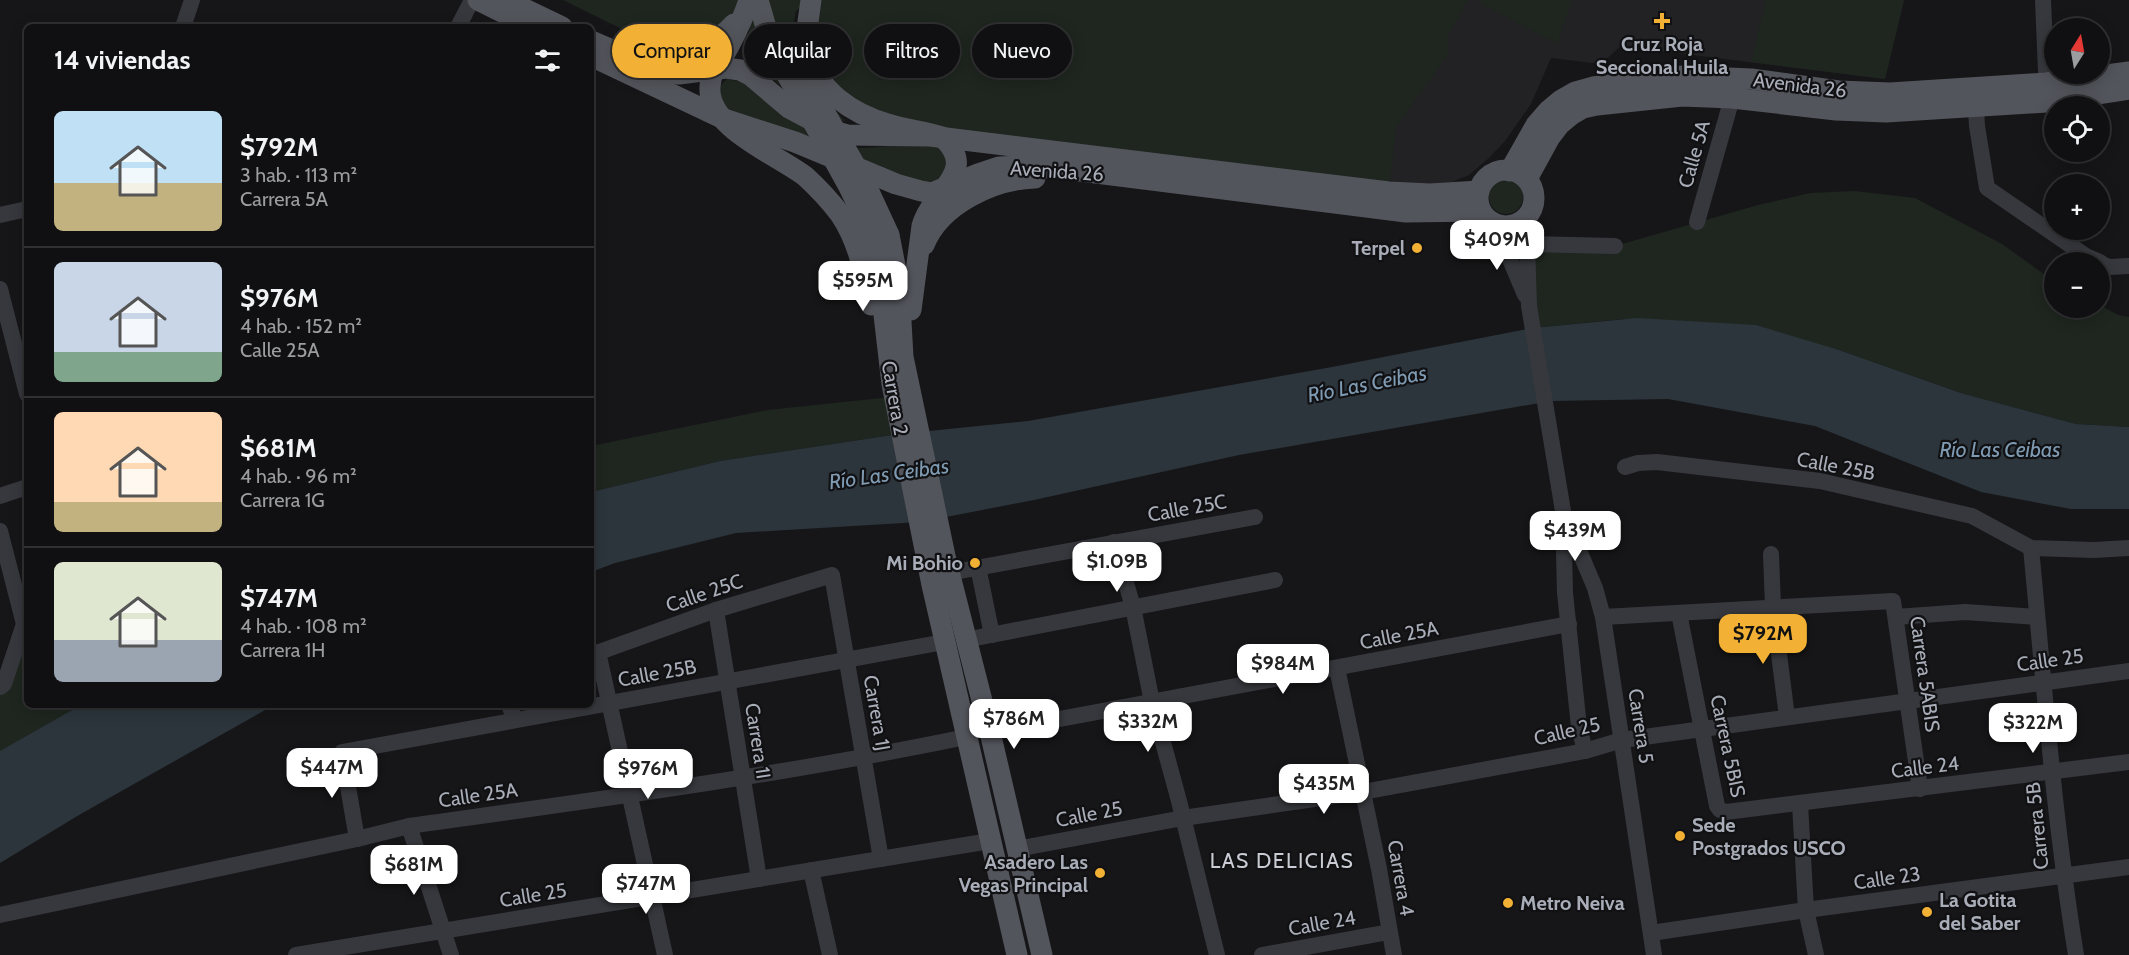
<!DOCTYPE html>
<html lang="es">
<meta charset="utf-8">
<style>
body{margin:0;font-family:Cabin,sans-serif;background:#19191b;color:#f1f3f6;height:100vh;display:flex;flex-direction:column;font-size:22px;white-space:nowrap}
*{box-sizing:border-box;margin:0}
p{font-size:20px;color:#9c9d9f}
.icon{flex:none;width:33px;height:33px;fill:none;stroke:currentColor;stroke-width:2;stroke-linecap:round;stroke-linejoin:round}
.map{position:relative;flex:1;overflow:hidden}
.details{position:absolute;left:24px;top:24px;width:570px;height:684px;display:flex;flex-direction:column;background:#101012;border-radius:9px;box-shadow:0 3px 15px #0003,0 0 0 2px #303032}
.details>*{flex:none}
.hud{position:absolute;left:612px;top:24px;width:570px;height:54px;display:flex;gap:12px}
.needle{width:39px;rotate:11deg}
.fabs{position:absolute;left:2044px;top:18px;display:grid;gap:12px}
.fabs a{display:grid;place-items:center;width:66px;height:66px;border-radius:50%;background:#101012;box-shadow:0 3px 15px #0003,0 0 0 2px #303032;font-size:30px}
.price{position:absolute;translate:-50% -51px;padding:0 14px;border-radius:12px;background:#fff;color:#222;font-size:20px;line-height:39px;filter:drop-shadow(0 2px 3px #0008)}
.price::after{content:'';position:absolute;left:50%;top:36px;width:18px;height:14px;margin-left:-9px;background:inherit;clip-path:polygon(0 0,100% 0,50% 100%)}
.price.active{background:#f2b134;color:#111}
ul{padding:0;list-style:none}
li{display:flex;align-items:center;gap:18px;height:150px;padding:0 30px}
li+li{border-top:2px solid #303032}
li span{display:grid;place-items:center;flex:none;width:168px;height:120px;border-radius:9px;color:#555}
li>.icon{margin-inline-start:auto}
span .icon{width:72px;height:72px;fill:#fffc;stroke-width:1}
li b{font-size:26px}
h2{display:flex;justify-content:space-between;align-items:center;height:72px;padding:0 30px;font-size:26px}
.pill{padding:0 21px;border-radius:27px;background:#101012;box-shadow:0 3px 15px #0003,0 0 0 2px #303032;font-size:21px;line-height:54px}
.pill.active{background:#f2b134;color:#111}
.map>svg:first-child{display:block}
.built{fill:#222225}
.green{fill:#1e261f}
.water{fill:#2c353c}
.lines{fill:none;stroke-linecap:round;stroke-linejoin:round}
.minor{stroke:#37383d;stroke-width:16}
.major{stroke:#53555c;stroke-width:21}
.major-bridge{stroke:#53555c;stroke-width:21}
.poi-dot{fill:#f2b134;stroke:#111113;stroke-width:2}
.labels{text-anchor:middle;stroke-width:4.5;stroke-linejoin:round;paint-order:stroke}
.poi-label{font-size:20px;font-weight:bold;fill:#a8adb8;stroke:#111113;text-anchor:end}
.street-label{font-size:20px;fill:#a8adb8;stroke:#111113}
.water-label{font-size:21px;font-style:italic;fill:#7f9bb3;stroke:#111113}
.neighbourhood-label{font-size:21px;letter-spacing:1.5px;fill:#c9ccd4;stroke:#111113}
</style>
<div class="map">
<svg width="2129" height="955" viewBox="0 0 2129 955">
<rect width="100%" height="100%" fill="#161618"/>
<path class="built" d="M830 0H1904L1885 79 1621 46 1601 64 1551 58 1531 104 1505 141 1489 158 1469 175 1452 182 1423 185 1390 182Z"/>
<g class="green">
<path d="M563 0H747L706 45 628 58 638 37Z"/>
<path d="M754 0H809L796 11 793 26 795 51 804 76 846 122C824 113 801 103 783 88 770 77 759 63 742 56L747 44Z"/>
<path d="M811 0H1468L1448 36V54L1396 128 1390 182 891 125 831 92 808 23Z"/>
<path d="M1479 0H1572L1557 44 1478 2Z"/>
<path d="M1766 0H1904L1885 79 1751 62Z"/>
<path d="M727 79 737 81 745 84C772 109 823 146 861 148 878 149 933 138 943 150 945 153 946 160 948 163L939 183 920 184 729 111 722 101 719 87Z"/>
<circle cx="1506" cy="197" r="17"/>
<path d="M1855 191 1915 198 2002 244 2055 282V308H2100V305L2118 315 2129 317V427L2076 424 1961 393 1839 350 1623 319 1533 328 1527 244 1615 246 1758 205 1810 193Z"/>
<path d="M891 397 899 434 720 461 591 492V446L768 410Z"/>
<path d="M27 621V705H81L0 753V687Z"/>
</g>
<g class="water">
<path d="M1637 318 1756 325 1839 350 1961 393 2076 424 2129 427V509H2071L1981 492 1815 426 1668 399 1551 401 1239 455 1034 500 920 522 736 533 615 563 591 572V492L720 461 899 434 1028 421 1332 367 1533 328Z"/>
<path d="M81 705H274L79 815 0 863V751Z"/>
</g>
<g class="lines">
<g class="minor">
<path d="M2043 0 2047 95"/>
<path d="M183 27 192 0"/>
<path d="M458 27 472 0"/>
<path d="M1976 108 1977 126 1987 188 2086 256 2100 262"/>
<path d="M1529 214 1527 244 1529 306 1563 511 1565 593 1579 727 1585 751"/>
<path d="M0 215 27 209"/>
<path d="M1697 222 1732 98"/>
<path d="M1495 224 1525 295"/>
<path d="M1527 244 1615 246"/>
<path d="M2100 263 2109 267 2129 266"/>
<path d="M0 289 27 394"/>
<path d="M1625 467 1638 463 1657 462 1820 481 1972 516 2031 548 2094 550 2129 548"/>
<path d="M0 496 27 487"/>
<path d="M1565 517 1595 588 1603 617 1654 955"/>
<path d="M0 531 24 624"/>
<path d="M1114 542 1133 607 1152 702 1179 801 1217 955"/>
<path d="M2031 548C2044 684 2054 820 2076 955"/>
<path d="M1771 554 1773 607 1787 717"/>
<path d="M978 567 992 635"/>
<path d="M949 573 1255 517"/>
<path d="M716 610 759 879"/>
<path d="M1679 613 1717 806 1720 810 1726 812 2129 762"/>
<path d="M1603 617 1893 601 1920 789"/>
<path d="M1896 617 1965 612 2037 617"/>
<path d="M965 640 1275 580"/>
<path d="M598 652 665 955"/>
<path d="M591 655 716 610 832 575 881 859"/>
<path d="M1337 668 1379 869 1394 955"/>
<path d="M0 687 4 684 24 624 27 621"/>
<path d="M509 705 515 720"/>
<path d="M990 732 1569 624"/>
<path d="M1800 804 1806 910 1816 955"/>
<path d="M409 826 451 955"/>
<path d="M357 839 342 752 944 642"/>
<path d="M1017 849 1183 818 1363 792 1585 751 1622 740 2129 671"/>
<path d="M811 870 830 955"/>
<path d="M0 915 357 839 409 826C595 800 782 775 966 737"/>
<path d="M1651 933 1806 910 2129 867"/>
<path d="M296 955 990 841"/>
<path d="M1262 955 1389 932"/>
</g>
<g class="major">
<path d="M478 0 518 20"/>
<path d="M506 0 562 27"/>
<path d="M749 0C744 16 737 31 729 46 722 59 710 71 710 87 707 128 778 155 806 177 818 188 830 201 840 214 859 242 864 273 871 305"/>
<path d="M811 0C809 16 805 34 808 50 815 90 853 114 888 124 906 130 924 131 942 137 980 171 932 191 922 226L911 310"/>
<path d="M591 41 663 72 679 74 726 68 740 70 750 75 789 108 830 130 848 135 930 136 1389 192 1430 194 1479 191"/>
<path d="M635 54C676 60 704 56 734 24"/>
<path d="M591 56 724 119 795 142 896 184 921 191 932 193 978 174 999 167 1021 166 1064 169 1406 212 1481 211"/>
<circle cx="1506" cy="198" r="28"/>
<path d="M1510 171 1536 125 1549 110 1561 100 1575 92 1593 87 1683 76 1751 79 1839 91 1890 93 2046 83 2129 72"/>
<path d="M1527 179 1550 137 1560 124 1571 115 1583 108 1597 105 1682 96 1732 98 1836 110 1886 112 2047 102 2129 89"/>
<path d="M871 233 878 263 892 384 932 585 1017 955"/>
<path d="M889 235 899 286 903 357 945 556 990 732 1042 955"/>
<path d="M924 245C940 204 994 179 1035 178"/>
</g>
<g class="major-bridge">
<path d="M758 0 767 31 782 66 849 187 871 233"/>
<path d="M809 85 864 181 889 235"/>
</g>
</g>
<g class="poi-dot">
<path d="M1659 12h6v6h6v6h-6v6h-6v-6h-6v-6h6z"/>
<circle cx="1417" cy="248" r="6"/>
<circle cx="975" cy="563" r="6"/>
<circle cx="1680" cy="836" r="6"/>
<circle cx="1100" cy="873" r="6"/>
<circle cx="1508" cy="903" r="6"/>
<circle cx="1927" cy="912" r="6"/>
</g>
<g class="labels">
<g class="poi-label">
<text x="1662" y="51" text-anchor="middle">Cruz Roja<tspan x="1662" dy="23">Seccional Huila</tspan></text>
<text x="1405" y="255">Terpel</text>
<text x="963" y="570">Mi Bohio</text>
<text x="1692" y="832" text-anchor="start">Sede<tspan x="1692" dy="23">Postgrados USCO</tspan></text>
<text x="1088" y="869">Asadero Las<tspan x="1088" dy="23">Vegas Principal</tspan></text>
<text x="1939" y="907" text-anchor="start">La Gotita<tspan x="1939" dy="23">del Saber</tspan></text>
<text x="1520" y="910" text-anchor="start">Metro Neiva</text>
</g>
<g class="street-label">
<text transform="translate(1800 85) rotate(7)" y="7">Avenida 26</text>
<text transform="translate(1694 154) rotate(-74)" y="7">Calle 5A</text>
<text transform="translate(1057 171) rotate(4)" y="7">Avenida 26</text>
<text transform="translate(895 398) rotate(80)" y="7">Carrera 2</text>
<text transform="translate(1836 466) rotate(11)" y="7">Calle 25B</text>
<text transform="translate(1187 508) rotate(-10)" y="7">Calle 25C</text>
<text transform="translate(704 593) rotate(-19)" y="7">Calle 25C</text>
<text transform="translate(1399 635) rotate(-11)" y="7">Calle 25A</text>
<text transform="translate(2050 660) rotate(-8)" y="7">Calle 25</text>
<text transform="translate(657 673) rotate(-10)" y="7">Calle 25B</text>
<text transform="translate(1925 674) rotate(82)" y="7">Carrera 5ABIS</text>
<text transform="translate(877 713) rotate(80)" y="7">Carrera 1J</text>
<text transform="translate(1641 726) rotate(81)" y="7">Carrera 5</text>
<text transform="translate(1567 731) rotate(-13)" y="7">Calle 25</text>
<text transform="translate(758 741) rotate(81)" y="7">Carrera 1I</text>
<text transform="translate(1728 746) rotate(78)" y="7">Carrera 5BIS</text>
<text transform="translate(1925 767) rotate(-7)" y="7">Calle 24</text>
<text transform="translate(478 795) rotate(-8)" y="7">Calle 25A</text>
<text transform="translate(1089 814) rotate(-11)" y="7">Calle 25</text>
<text transform="translate(2037 826) rotate(-96)" y="7">Carrera 5B</text>
<text transform="translate(1401 878) rotate(80)" y="7">Carrera 4</text>
<text transform="translate(1887 878) rotate(-8)" y="7">Calle 23</text>
<text transform="translate(533 895) rotate(-9)" y="7">Calle 25</text>
<text transform="translate(1322 923) rotate(-10)" y="7">Calle 24</text>
</g>
<g class="water-label">
<text transform="translate(1367 384) rotate(-11)" y="7">Río Las Ceibas</text>
<text x="2000" y="457">Río Las Ceibas</text>
<text transform="translate(889 474) rotate(-8)" y="7">Río Las Ceibas</text>
</g>
<g class="neighbourhood-label">
<text x="1282" y="868">LAS DELICIAS</text>
</g>
</g>
</svg>
<div class="fabs">
<a><svg class="needle" viewBox="-14 -14 28 28"><path d="M0-13l5 13h-10z" fill="#e53935"/><path d="M0 13l5-13h-10z" fill="#9c9d9f"/></svg></a>
<a><svg class="icon" aria-label="locate" viewBox="0 0 24 24"><circle cx="12" cy="12" r="6"/><path d="M12 2v4M12 18v4M2 12h4M18 12h4"/></svg></a>
<a>+</a>
<a>−</a>
</div>
<b class="price" style="left:1497px;top:271px">$409M</b>
<b class="price" style="left:863px;top:312px">$595M</b>
<b class="price" style="left:1575px;top:562px">$439M</b>
<b class="price" style="left:1117px;top:593px">$1.09B</b>
<b class="price active" style="left:1763px;top:665px">$792M</b>
<b class="price" style="left:1283px;top:695px">$984M</b>
<b class="price" style="left:1014px;top:750px">$786M</b>
<b class="price" style="left:1148px;top:753px">$332M</b>
<b class="price" style="left:2033px;top:754px">$322M</b>
<b class="price" style="left:332px;top:799px">$447M</b>
<b class="price" style="left:648px;top:800px">$976M</b>
<b class="price" style="left:1324px;top:815px">$435M</b>
<b class="price" style="left:414px;top:896px">$681M</b>
<b class="price" style="left:646px;top:915px">$747M</b>
<div class="hud">
<a class="pill active">Comprar</a>
<a class="pill">Alquilar</a>
<a class="pill">Filtros</a>
<a class="pill">Nuevo</a>
</div>
<section class="details">
<h2>14 viviendas<svg class="icon" aria-label="filters" viewBox="0 0 24 24"><path d="M4 7h16M4 17h16"/><circle cx="9" cy="7" r="2"/><circle cx="15" cy="17" r="2"/></svg></h2>
<ul>
<li><span style="background:linear-gradient(#bfe0f5 60%,#c2b280 0)"><svg class="icon" aria-label="home" viewBox="0 0 24 24"><path d="M3 11l9-7 9 7M6 9v11h12V9"/></svg></span><div><b>$792M</b><p>3 hab. · 113 m²</p><p>Carrera 5A</p></div></li>
<li><span style="background:linear-gradient(#c9d6e8 75%,#7fa58c 0)"><svg class="icon" aria-label="home" viewBox="0 0 24 24"><path d="M3 11l9-7 9 7M6 9v11h12V9"/></svg></span><div><b>$976M</b><p>4 hab. · 152 m²</p><p>Calle 25A</p></div></li>
<li><span style="background:linear-gradient(#ffd9b3 75%,#c2b280 0)"><svg class="icon" aria-label="home" viewBox="0 0 24 24"><path d="M3 11l9-7 9 7M6 9v11h12V9"/></svg></span><div><b>$681M</b><p>4 hab. · 96 m²</p><p>Carrera 1G</p></div></li>
<li><span style="background:linear-gradient(#dfe7d0 65%,#9aa5b1 0)"><svg class="icon" aria-label="home" viewBox="0 0 24 24"><path d="M3 11l9-7 9 7M6 9v11h12V9"/></svg></span><div><b>$747M</b><p>4 hab. · 108 m²</p><p>Carrera 1H</p></div></li>
</ul>
</section>
</div>
